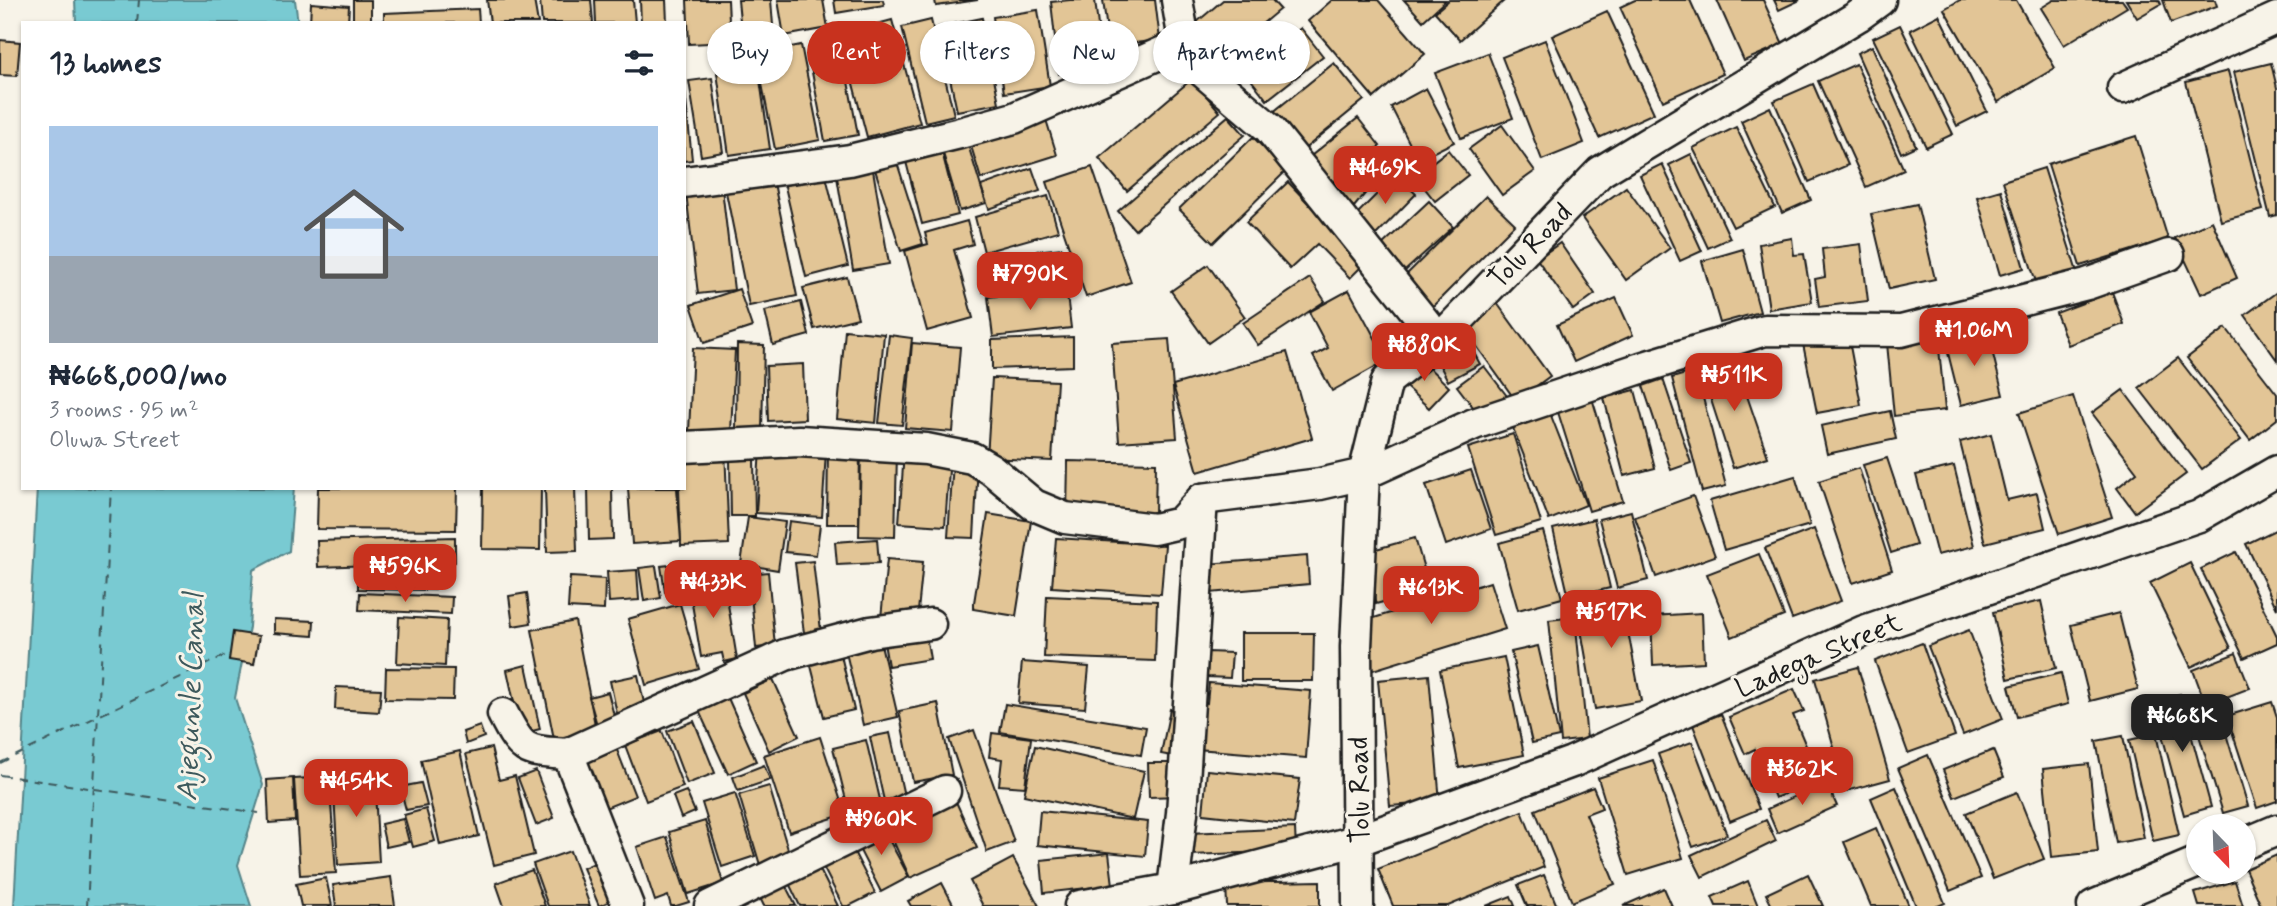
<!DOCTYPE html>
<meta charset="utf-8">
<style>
body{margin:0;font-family:Mynerve,sans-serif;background:#f2f2f3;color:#1f2937;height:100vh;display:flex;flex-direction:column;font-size:26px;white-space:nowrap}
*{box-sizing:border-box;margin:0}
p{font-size:23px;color:#747a83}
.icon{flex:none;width:38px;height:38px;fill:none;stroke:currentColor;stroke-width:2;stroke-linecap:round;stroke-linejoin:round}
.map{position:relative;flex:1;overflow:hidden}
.panel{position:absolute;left:21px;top:21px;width:665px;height:469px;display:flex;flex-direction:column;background:#fff;border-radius:0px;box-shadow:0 2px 5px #0004}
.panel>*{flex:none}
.banner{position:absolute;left:707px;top:21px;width:665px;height:63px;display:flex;gap:14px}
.needle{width:46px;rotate:157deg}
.tools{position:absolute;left:2186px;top:814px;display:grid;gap:14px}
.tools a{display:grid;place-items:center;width:70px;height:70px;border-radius:50%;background:#fff;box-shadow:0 2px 5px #0004;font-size:35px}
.price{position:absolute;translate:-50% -60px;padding:0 16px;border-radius:14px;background:#c8321e;color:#fff;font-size:23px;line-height:46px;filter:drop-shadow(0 2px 4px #0008)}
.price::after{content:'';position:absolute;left:50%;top:42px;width:21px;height:16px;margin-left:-10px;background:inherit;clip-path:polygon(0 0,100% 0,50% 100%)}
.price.current{background:#222;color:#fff}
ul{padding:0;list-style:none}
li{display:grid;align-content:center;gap:14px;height:371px;padding:0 28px}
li+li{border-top:2px solid #e0e1e3}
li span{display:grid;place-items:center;height:217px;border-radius:0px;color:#555}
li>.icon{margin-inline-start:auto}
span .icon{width:126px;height:126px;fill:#fffc;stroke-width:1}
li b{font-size:30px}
h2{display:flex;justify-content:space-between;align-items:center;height:84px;padding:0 28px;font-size:30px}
.tag{padding:0 24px;border-radius:32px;background:#fff;box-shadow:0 2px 5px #0004;font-size:24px;line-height:63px}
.tag.current{background:#c8321e;color:#fff}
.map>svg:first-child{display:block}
.water{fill:#79cad2;stroke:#548489;stroke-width:2}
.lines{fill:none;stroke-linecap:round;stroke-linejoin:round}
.ferry{stroke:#3d595c;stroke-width:2;stroke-dasharray:9 7;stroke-linecap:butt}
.building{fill:#e2c596;stroke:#1c1c1c;stroke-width:2}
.street-casing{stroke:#1c1c1c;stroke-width:35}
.street{stroke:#f7f3e8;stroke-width:30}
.labels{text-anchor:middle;stroke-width:6;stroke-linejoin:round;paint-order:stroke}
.street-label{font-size:28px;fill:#1c1c1c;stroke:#f7f3e8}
.water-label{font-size:30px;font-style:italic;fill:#3d595c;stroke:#f7f3e8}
</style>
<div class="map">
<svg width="2277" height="906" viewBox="0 0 2277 906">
<rect width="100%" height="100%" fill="#f7f3e8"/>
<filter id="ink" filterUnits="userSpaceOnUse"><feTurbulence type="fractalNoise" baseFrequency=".0143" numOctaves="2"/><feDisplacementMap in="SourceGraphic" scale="14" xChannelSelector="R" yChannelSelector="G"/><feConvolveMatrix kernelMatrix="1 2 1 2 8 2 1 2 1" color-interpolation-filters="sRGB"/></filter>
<g filter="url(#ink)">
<g class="water">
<path d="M75 0H295L298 23H76Z"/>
<path d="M37 488H294L289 551 253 570 249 627 235 698 263 785 238 865 251 906H14Z"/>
</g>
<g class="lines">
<g class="ferry">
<path d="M137 23 139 0"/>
<path d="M0 763 230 653"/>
<path d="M0 775 259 813"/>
<path d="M87 906 111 488"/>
</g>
</g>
<g class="building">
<rect x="353" y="0" width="18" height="23"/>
<path d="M487 0H534L538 23H490Z"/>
<path d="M540 0H591L593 23H542Z"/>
<path d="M595 0H633L635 23H596Z"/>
<path d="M640 0H666L667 22 641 23Z"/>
<path d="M687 0H728L730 42 689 44Z"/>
<path d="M738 0H771L774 38 742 41Z"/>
<path d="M778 0H823L828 28 784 36Z"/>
<path d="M834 0H883L884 5 836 13Z"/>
<path d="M935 0H978L936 6Z"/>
<path d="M1070 0H1095L1103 69 1059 74 1051 2Z"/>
<path d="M1103 0H1155L1160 40 1109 46Z"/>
<path d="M1223 0H1272L1280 9 1219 60 1191 27Z"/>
<path d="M1332 0H1378L1425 54 1374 98 1308 21Z"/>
<path d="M1404 0H1446L1423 21Z"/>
<path d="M1449 0H1505L1460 40 1435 12Z"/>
<path d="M1635 0H1690L1723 74 1663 101 1620 7Z"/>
<path d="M1717 0H1763L1783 44 1744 61Z"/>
<path d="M1774 0H1800L1779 10Z"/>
<path d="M1960 0H2016L2055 68 1998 102 1944 9Z"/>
<path d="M2054 0H2122L2127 7 2064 45 2041 8Z"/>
<path d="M2126 0H2159L2161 4 2137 18Z"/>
<path d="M2163 0H2215L2217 6 2171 23Z"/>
<path d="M311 3 349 6 348 23H310Z"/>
<path d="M478 9 479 23H384V13Z"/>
<path d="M1038 10 1050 86 1004 93 993 17Z"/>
<path d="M1607 11 1654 113 1599 138 1552 36Z"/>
<path d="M1939 15 1987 111 1957 126 1910 30Z"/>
<path d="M982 18 999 103 957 111 939 27Z"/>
<path d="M892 20 920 123 867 137 840 34Z"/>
<path d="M931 20 954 115 925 122 902 27Z"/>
<path d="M1900 25 1953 134 1926 147 1873 38Z"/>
<path d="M1301 28 1323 56 1267 100 1245 72Z"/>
<path d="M0 40 20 42 17 76 0 75Z"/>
<path d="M1545 40 1584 143 1542 160 1502 57Z"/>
<path d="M841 44 858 135 825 141 808 51Z"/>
<path d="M801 45 820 140 775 149 756 54Z"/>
<path d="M1872 46 1916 146 1901 153 1857 53Z"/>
<path d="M1488 53 1513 118 1461 138 1435 73Z"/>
<path d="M1334 63 1364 100 1302 151 1272 113Z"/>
<path d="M2271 63 2277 88V215L2270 217 2234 72Z"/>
<path d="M1856 64 1904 170 1866 187 1818 81Z"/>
<path d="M758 66 770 149 729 155 717 73Z"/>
<path d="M2228 71 2263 210 2221 221 2186 82Z"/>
<path d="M712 78 723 152 701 156 689 81Z"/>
<path d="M1192 79 1220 112 1127 191 1099 158Z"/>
<path d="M684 81 692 160 684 161Z"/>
<path d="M1813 84 1848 165 1809 182 1774 101Z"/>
<path d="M1426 88 1454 142 1418 160 1391 107Z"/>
<path d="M1770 107 1811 200 1782 213 1741 121Z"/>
<path d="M1044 113 1057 155 981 179 968 136Z"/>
<path d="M1228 116 1245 135 1135 230 1118 211Z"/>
<path d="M1358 118 1380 146 1332 183 1311 156Z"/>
<path d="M1502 125 1535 171 1502 195 1469 149Z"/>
<path d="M1736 127 1775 207 1733 227 1693 148Z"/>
<path d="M965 135 986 203 960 211 940 143Z"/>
<path d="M2136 136 2168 239 2080 266 2048 164Z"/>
<path d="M1253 137 1286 171 1213 243 1179 209Z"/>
<path d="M939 140 958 215 922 224 903 150Z"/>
<path d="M893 150 923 244 901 251 871 157Z"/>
<path d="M1448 150 1468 175 1435 201 1415 176Z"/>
<path d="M1372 153 1388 166 1354 207 1338 194Z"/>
<path d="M1691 154 1730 238 1708 248 1669 165Z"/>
<path d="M1662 164 1702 251 1680 261 1640 175Z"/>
<path d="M1092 167 1131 282 1086 297 1047 182Z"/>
<path d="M1032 168 1040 191 989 209 981 186Z"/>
<path d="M2044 168 2077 272 2037 285 2003 181Z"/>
<path d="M873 170 889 264 853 270 837 177Z"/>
<path d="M825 172 848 266 806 277 784 182Z"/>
<path d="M772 173 797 296 749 306 724 182Z"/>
<path d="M1396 175 1416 194 1374 237 1354 217Z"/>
<path d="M721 180 734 290 698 294 685 184Z"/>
<path d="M1288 182 1365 263 1350 278 1317 244 1290 269 1246 222Z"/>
<path d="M1626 187 1670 248 1626 280 1582 218Z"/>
<path d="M2001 190 2024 268 2000 275 1977 197Z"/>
<path d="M1048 196 1058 231 984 252 975 217Z"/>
<path d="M1486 196 1515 224 1428 311 1399 282Z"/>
<path d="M1429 201 1453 227 1405 271 1381 246Z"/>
<path d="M1917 204 1935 279 1889 289 1871 214Z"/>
<path d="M967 221 973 244 954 250 973 318 927 331 905 251 928 244 925 233Z"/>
<path d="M2212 221 2237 278 2201 294 2175 238Z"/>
<path d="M1792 238 1794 255 1804 254 1812 302 1769 309 1759 244Z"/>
<path d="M1560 243 1595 294 1573 310 1537 259Z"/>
<path d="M1861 244 1868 301 1819 307 1815 279 1825 277 1822 249Z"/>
<path d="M1062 248 1066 283 983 292 980 257Z"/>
<path d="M1743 249 1760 312 1720 323 1702 261Z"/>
<path d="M1208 265 1245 317 1208 343 1171 291Z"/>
<path d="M847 277 858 318 814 329 803 288Z"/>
<path d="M1310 278 1325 301 1258 345 1243 323Z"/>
<path d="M1066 287 1071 328 993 337 988 297Z"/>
<path d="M739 289 752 327 704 343 691 305Z"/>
<path d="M1349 290 1387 360 1332 391 1313 356 1328 348 1309 312Z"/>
<path d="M2112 292 2124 324 2068 345 2056 313Z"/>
<path d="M2277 292V360L2245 315Z"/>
<path d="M1616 298 1633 335 1574 362 1557 325Z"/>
<path d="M1494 299 1550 376 1516 401 1460 323Z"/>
<path d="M801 302 809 335 773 345 765 311Z"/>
<path d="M1937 328 1945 410 1894 416 1886 333Z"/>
<path d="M2226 328 2277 394V419L2250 440 2187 358Z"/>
<path d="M845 330 884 334 876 423 837 419Z"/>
<path d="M1987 330 2003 395 1961 405 1945 341Z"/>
<path d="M889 335 912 338 902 425 879 423Z"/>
<path d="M1848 335 1861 405 1817 413 1803 344Z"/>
<path d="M1073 337V366L992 369V340Z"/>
<path d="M1466 338 1480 364 1448 381 1434 354Z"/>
<path d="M1169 339 1177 438 1119 442 1112 343Z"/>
<path d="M912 343 960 347 953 432 905 428Z"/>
<path d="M737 344 764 345 762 431 736 430Z"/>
<path d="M693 348 735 350 731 432 689 431Z"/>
<path d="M1287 352 1312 438 1198 472 1173 385Z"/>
<path d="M1419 358 1449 387 1429 408 1398 380Z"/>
<path d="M1734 358 1768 457 1733 468 1701 369Z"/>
<path d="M2178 358 2241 440 2202 469 2139 388Z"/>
<path d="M803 364 805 419 768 421 766 366Z"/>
<path d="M1484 366 1507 396 1480 416 1457 386Z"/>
<path d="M1696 371 1726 486 1702 492 1672 378Z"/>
<path d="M992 378 1057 381 1052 461 987 458Z"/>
<path d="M1663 379 1691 463 1671 470 1643 386Z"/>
<path d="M1635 390 1655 468 1624 476 1604 398Z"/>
<path d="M2123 390 2186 474 2135 512 2117 488 2137 472 2092 413Z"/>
<path d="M2073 396 2112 517 2059 534 2019 413Z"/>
<path d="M1592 398 1623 501 1589 511 1557 409Z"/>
<path d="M1890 411 1896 439 1827 454 1821 426Z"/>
<path d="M1550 413 1586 505 1549 520 1513 428Z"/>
<path d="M1513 434 1541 522 1496 535 1468 448Z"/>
<path d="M1991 434 2007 500 2037 493 2045 528 1985 543 1960 442Z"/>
<path d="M760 448 826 451 822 517 756 513Z"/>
<path d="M828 448H860L859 524H827Z"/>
<path d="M725 449 729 544 681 546 679 488H684V451Z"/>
<path d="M861 451 897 453 895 537 859 536Z"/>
<path d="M904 452 950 456 945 526 899 523Z"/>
<path d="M1887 458 1916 545 1891 553 1863 465Z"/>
<path d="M754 459 755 516H731L730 460Z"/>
<path d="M1068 461 1156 463 1155 514 1067 512Z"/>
<path d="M953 462 978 464 974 538 948 537Z"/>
<path d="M1954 466 1974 546 1937 555 1916 475Z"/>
<path d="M1859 468 1892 570 1853 583 1819 481Z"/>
<path d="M1471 470 1491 529 1446 545 1426 485Z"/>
<path d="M1795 476 1810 525 1724 550 1710 501Z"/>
<path d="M318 488H457L456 530 317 529Z"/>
<path d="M483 488H541L540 550 482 549Z"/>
<path d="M545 488H575L577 551 547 552Z"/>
<path d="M588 488H612L613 539 589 540Z"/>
<path d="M628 488H677L681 541 632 544Z"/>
<path d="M1693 496 1715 556 1656 577 1635 517Z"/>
<path d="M1631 511 1648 580 1617 588 1599 519Z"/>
<path d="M988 514 1031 521 1016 616 973 609Z"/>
<path d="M748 517 785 522 778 570 741 564Z"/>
<path d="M1594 519 1610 588 1569 598 1553 529Z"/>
<path d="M789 521 820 525 816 555 785 552Z"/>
<path d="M1814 529 1841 601 1792 619 1765 548Z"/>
<path d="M2277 529V609L2246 544Z"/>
<path d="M1543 531 1562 598 1518 610 1499 543Z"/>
<path d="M455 537V562L318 567 317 541Z"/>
<path d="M1056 538 1165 545 1161 594 1052 587Z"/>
<path d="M1415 538 1430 589 1376 604 1362 553Z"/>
<path d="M877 539 879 563 837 565 835 542Z"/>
<path d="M2236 552 2277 636V643L2244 658 2201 569Z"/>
<path d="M1759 554 1784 616 1732 637 1707 574Z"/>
<path d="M1307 556 1309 584 1210 593 1207 564Z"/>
<path d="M887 559 923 562 917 621 881 618Z"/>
<path d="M813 561 821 631 804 633 795 563Z"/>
<path d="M697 562 700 588 665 592 661 566Z"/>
<path d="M2190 563 2231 648 2191 667 2150 583Z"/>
<path d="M656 566 661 598 644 601 639 568Z"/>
<path d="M637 570 639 600 609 602 607 572Z"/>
<path d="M358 572 435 573V590L358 589Z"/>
<path d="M768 572 775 646 756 648 749 574Z"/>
<path d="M570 577 605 579 604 610 568 608Z"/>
<path d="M724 580 737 659 724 662 722 653 701 657 689 586Z"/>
<path d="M1490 582 1505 629 1373 670 1358 623Z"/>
<path d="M360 593 452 597 451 614 359 610Z"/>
<path d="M527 593 531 623 513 626 509 596Z"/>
<path d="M1047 596 1157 601 1155 661 1044 657Z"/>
<path d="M1640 596 1645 623 1627 626 1641 701 1595 709 1577 607Z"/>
<path d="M2041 601 2056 668 2008 679 1993 612Z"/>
<path d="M680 604 699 669 646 685 628 619Z"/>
<path d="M1702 613 1704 662 1653 665 1651 616Z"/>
<path d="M2119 613 2138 689 2090 701 2071 625Z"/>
<path d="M399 617 447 620 445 666 397 663Z"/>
<path d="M1575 617 1587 739 1561 742 1549 620Z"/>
<path d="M274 619 314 621 313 636 274 633Z"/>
<path d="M575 621 596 730 554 739 532 630Z"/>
<path d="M925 630 930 659 888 666 883 637Z"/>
<path d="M1969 630 2003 719 1963 735 1928 646Z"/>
<path d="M233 632 259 636 254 664 229 660Z"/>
<path d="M1241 633H1314L1313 681H1241Z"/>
<path d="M880 640 898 717 863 725 845 648Z"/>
<path d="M1922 643 1955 736 1908 753 1875 661Z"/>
<path d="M1538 646 1559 737 1532 743 1511 652Z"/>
<path d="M840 651 854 710 824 717 809 658Z"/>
<path d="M1208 652 1232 653 1230 678 1207 677Z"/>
<path d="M2236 653 2250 688 2206 705 2193 670Z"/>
<path d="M1504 657 1524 755 1459 768 1440 670Z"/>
<path d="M1022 662 1089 667 1085 708 1018 703Z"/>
<path d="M526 665 540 729 521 734 507 670Z"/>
<path d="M1858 667 1890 779 1846 791 1815 679Z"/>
<path d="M386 668 454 669 453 700 385 699Z"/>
<path d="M2061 673 2068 704 2017 717 2009 686Z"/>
<path d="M638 675 647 717 619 723 610 681Z"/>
<path d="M1429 675 1440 802 1390 806 1378 680Z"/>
<path d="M773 679 799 736 769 751 743 693Z"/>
<path d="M1209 683 1311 691 1306 758 1197 749 1200 702 1207 703Z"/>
<path d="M336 687 381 689 379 712 335 709Z"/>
<path d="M1794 689 1804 711 1793 715 1820 779 1775 798 1755 749 1745 754 1729 717Z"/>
<path d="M608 692 615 720 597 725 589 697Z"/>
<path d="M2180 694 2211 807 2184 815 2153 702Z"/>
<path d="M728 698 756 761 728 774 699 711Z"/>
<path d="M2272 702 2277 717V801L2257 808 2227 716Z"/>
<path d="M938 703 952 775 913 782 899 711Z"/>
<path d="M1005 704 1146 727 1141 755 1000 732Z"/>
<path d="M1170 709 1181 711 1172 756 1161 754Z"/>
<path d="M2219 711 2248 806 2223 813 2194 719Z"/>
<path d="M1721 714 1759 809 1730 821 1693 725Z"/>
<path d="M694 721 715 773 687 784 667 731Z"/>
<path d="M480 726 484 737 466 744 463 732Z"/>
<path d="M974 730 1014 842 987 852 949 739Z"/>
<path d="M662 731 683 787 646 801 625 745Z"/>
<path d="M890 733 904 796 884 801 870 737Z"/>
<path d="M992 733 1031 738 1025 787 999 785 1002 759 989 757Z"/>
<path d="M2156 734 2179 835 2153 841 2129 740Z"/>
<path d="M2123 736 2144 838 2116 843 2096 741Z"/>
<path d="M820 737 845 814 789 832 764 755Z"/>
<path d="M866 740 882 808 850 816 833 748Z"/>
<path d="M1692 742 1727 835 1693 847 1658 754Z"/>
<path d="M1035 746 1144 771 1133 819 1024 795Z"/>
<path d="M491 748 499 780 515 776 534 855 494 865 466 754Z"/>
<path d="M617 750 635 796 603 809 586 762Z"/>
<path d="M1993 750 2004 777 1954 797 1943 770Z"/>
<path d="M460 751 479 836 440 845 421 760Z"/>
<path d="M1928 755 1981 878 1950 891 1898 768Z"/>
<path d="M1653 760 1683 858 1628 875 1598 778Z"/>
<path d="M1148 763H1180V796L1149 797Z"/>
<path d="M2089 764 2098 852 2052 857 2043 769Z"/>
<path d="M764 765 770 780 738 791 733 777Z"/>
<path d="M1207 770 1300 779 1294 824 1203 814Z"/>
<path d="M536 771 554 818 536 825 518 778Z"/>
<path d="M374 773 379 862 338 865 333 775Z"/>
<path d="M329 777 336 873 300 875 294 779Z"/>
<path d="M293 778 295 821 269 823 267 780Z"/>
<path d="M1826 782 1837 806 1777 833 1767 809Z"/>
<path d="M421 783 427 806 406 810 400 787Z"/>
<path d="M769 786 790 856 760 865 739 795Z"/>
<path d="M1593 787 1602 808 1586 814 1615 884 1572 902 1535 810Z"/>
<path d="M1896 787 1945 903 1938 906H1916L1871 798Z"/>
<path d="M686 791 695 812 681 818 673 796Z"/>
<path d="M2017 792 2044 859 1993 879 1966 813Z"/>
<path d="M735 793 755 856 722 867 702 803Z"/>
<path d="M953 795 977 848 910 878 886 825Z"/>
<path d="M426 809 435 841 413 847 404 815Z"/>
<path d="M1040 811 1148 822 1145 856 1037 845Z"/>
<path d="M1522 811 1544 867 1448 906H1393L1378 869Z"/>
<path d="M403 819 409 842 386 847 381 824Z"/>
<path d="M1766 820 1776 841 1702 877 1691 855Z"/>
<path d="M705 821 723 883 688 894 669 832Z"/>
<path d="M880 823 909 877 881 892 853 837Z"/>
<path d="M1295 828 1296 851 1191 855 1190 833Z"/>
<path d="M1876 828 1909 906H1871L1844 842Z"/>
<path d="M667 837 689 902 676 906H671L668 896 655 901 637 847Z"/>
<path d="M851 846 875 893 849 906H843L820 861Z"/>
<path d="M570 851 590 906H548L533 864Z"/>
<path d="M1109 853 1113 885 1044 893 1041 860Z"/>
<path d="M2277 855V906H2261L2245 869Z"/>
<path d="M1013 858 1039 906H983L970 881Z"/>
<path d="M601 860 617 898 599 906 583 868Z"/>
<path d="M815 860 838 906H800L785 875Z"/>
<path d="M532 870 545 906H504L496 883Z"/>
<path d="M1808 874 1823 906H1772L1766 894Z"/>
<path d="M780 875 796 906H764L755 888Z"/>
<path d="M1544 875 1557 906H1527L1518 885Z"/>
<path d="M391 877 395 906H336L333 885Z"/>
<path d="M326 878 332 906H301L296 884Z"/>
<path d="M1320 881V906H1227L1226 883Z"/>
<path d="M1748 881 1758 906H1716L1712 897Z"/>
<path d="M2235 881 2243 906H2199L2195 893Z"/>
<path d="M942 883 954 906H911L908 901Z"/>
<path d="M1664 888 1672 906H1623Z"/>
<path d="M1511 896 1515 906H1486Z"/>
</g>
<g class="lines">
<defs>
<g id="street">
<path d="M1177 0 1187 58 1269 128 1439 340"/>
<path d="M2123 88 2277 18"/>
<path d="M684 182 850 160 960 133 1014 118 1186 42"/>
<path d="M684 447 799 441 926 449 972 458 991 469 1034 505 1065 518 1154 529 1180 523 1202 499 1320 484 1364 474 1474 424 1641 368 1765 330 1901 331 2087 284 2169 255"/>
<path d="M503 714C523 753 525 751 568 754L628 906"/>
<path d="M568 754 785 655 870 632 930 624"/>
<path d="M2244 844 2277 830"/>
<path d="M1173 889 1182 813 1202 499"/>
<path d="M710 906 945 791"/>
<path d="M1080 906 1173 889 1359 840 1572 762 1864 631 2199 516 2277 471"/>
<path d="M1358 906 1356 647 1364 474 1387 381 1439 340 1600 172 1858 16 1880 0"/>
<path d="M2093 906 2198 862"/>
</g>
</defs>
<use href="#street" class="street-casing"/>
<use href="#street" class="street"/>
</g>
</g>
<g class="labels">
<g class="street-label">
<text transform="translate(1529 245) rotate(-46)" y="10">Tolu Road</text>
<text transform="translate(1818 654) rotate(-23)" y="10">Ladega Street</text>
<text transform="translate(1358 790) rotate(-91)" y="10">Tolu Road</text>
</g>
<g class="water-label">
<text transform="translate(190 697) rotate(-88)" y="10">Ajegunle Canal</text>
</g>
</g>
</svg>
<div class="tools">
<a><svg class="needle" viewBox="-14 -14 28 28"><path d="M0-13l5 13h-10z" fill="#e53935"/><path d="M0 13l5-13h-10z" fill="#747a83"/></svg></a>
</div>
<b class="price" style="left:1385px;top:206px">₦469K</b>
<b class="price" style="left:1030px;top:312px">₦790K</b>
<b class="price" style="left:1974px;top:368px">₦1.06M</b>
<b class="price" style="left:1424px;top:383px">₦880K</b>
<b class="price" style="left:1734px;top:413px">₦511K</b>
<b class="price" style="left:405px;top:604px">₦596K</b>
<b class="price" style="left:713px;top:620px">₦433K</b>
<b class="price" style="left:1431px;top:626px">₦613K</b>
<b class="price" style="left:1611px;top:650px">₦517K</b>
<b class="price current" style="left:2182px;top:754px">₦668K</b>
<b class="price" style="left:1802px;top:807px">₦362K</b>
<b class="price" style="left:356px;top:819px">₦454K</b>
<b class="price" style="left:881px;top:857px">₦960K</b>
<div class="banner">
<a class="tag">Buy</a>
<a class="tag current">Rent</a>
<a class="tag">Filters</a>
<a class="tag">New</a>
<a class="tag">Apartment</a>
</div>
<section class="panel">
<h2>13 homes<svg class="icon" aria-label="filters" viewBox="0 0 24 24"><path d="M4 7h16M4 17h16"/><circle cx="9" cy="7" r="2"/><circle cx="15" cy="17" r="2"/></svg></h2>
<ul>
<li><span style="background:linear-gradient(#a9c7e8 60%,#9aa5b1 0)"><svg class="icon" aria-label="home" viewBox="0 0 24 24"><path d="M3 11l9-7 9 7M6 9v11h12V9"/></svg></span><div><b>₦668,000/mo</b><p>3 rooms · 95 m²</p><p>Oluwa Street</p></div></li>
</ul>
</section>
</div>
